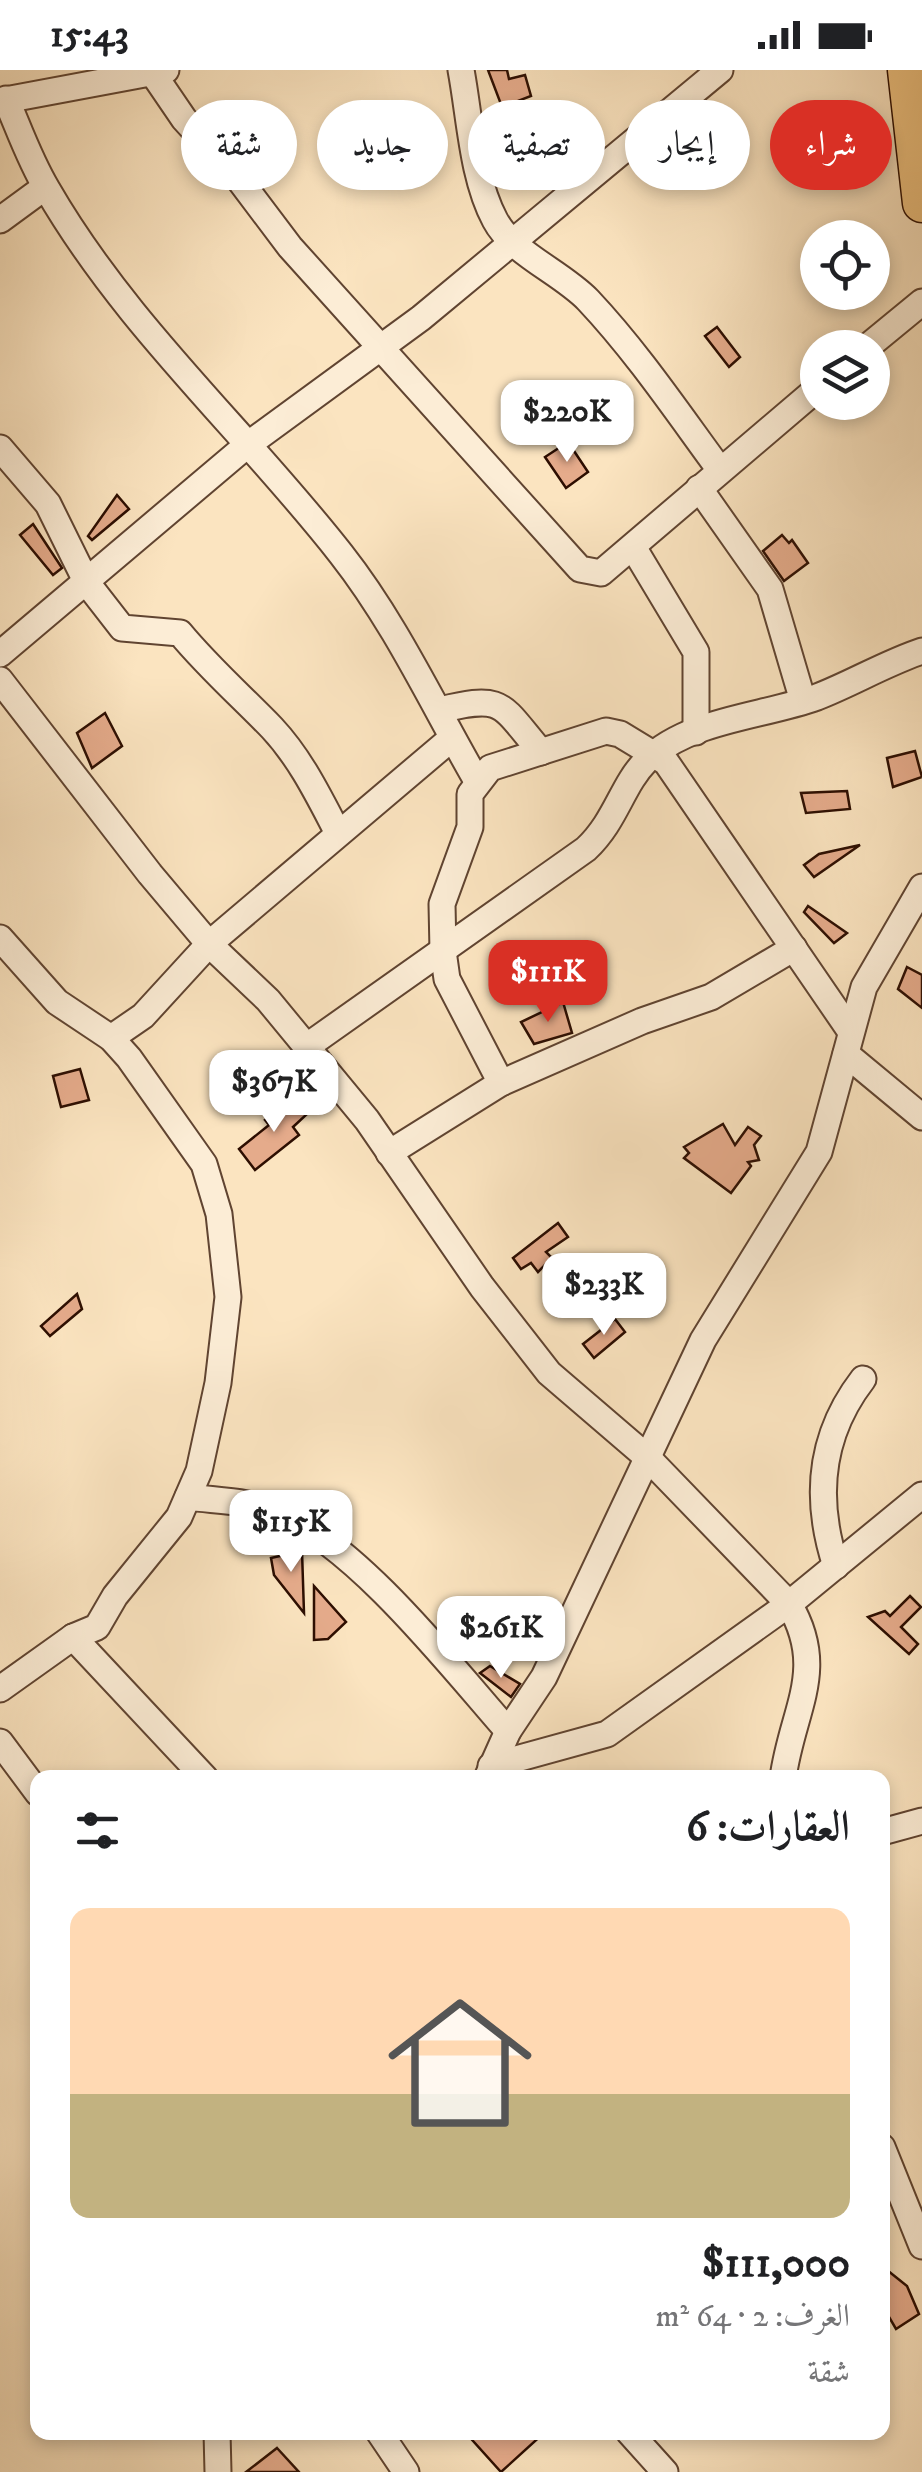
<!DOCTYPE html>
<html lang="ar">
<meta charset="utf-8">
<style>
body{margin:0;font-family:"IM FELL DW Pica",Amiri,serif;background:#f2f2f2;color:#202124;direction:rtl;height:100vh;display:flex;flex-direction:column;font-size:38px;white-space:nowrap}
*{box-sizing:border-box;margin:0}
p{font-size:32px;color:#757577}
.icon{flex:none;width:55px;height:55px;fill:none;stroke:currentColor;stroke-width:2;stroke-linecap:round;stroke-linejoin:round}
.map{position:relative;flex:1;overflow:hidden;direction:ltr}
.side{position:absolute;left:30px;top:1700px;width:860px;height:670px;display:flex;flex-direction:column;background:#fff;border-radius:20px;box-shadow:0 5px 15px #0003;direction:rtl}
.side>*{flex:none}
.top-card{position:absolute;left:30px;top:30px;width:862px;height:90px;direction:rtl;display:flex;gap:20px}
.tools{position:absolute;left:800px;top:150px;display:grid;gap:20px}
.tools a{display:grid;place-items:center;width:90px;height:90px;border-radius:50%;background:#fff;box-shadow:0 5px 15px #0003;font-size:50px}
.price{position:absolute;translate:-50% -85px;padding:0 22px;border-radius:20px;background:#fff;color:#222;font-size:32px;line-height:65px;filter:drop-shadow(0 2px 5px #0008)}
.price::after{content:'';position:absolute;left:50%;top:60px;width:30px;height:22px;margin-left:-15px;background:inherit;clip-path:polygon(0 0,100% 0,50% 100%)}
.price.on{background:#d93025;color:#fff}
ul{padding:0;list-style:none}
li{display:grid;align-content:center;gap:20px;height:530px;padding:0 40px}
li+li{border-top:2px solid #e0e0e0}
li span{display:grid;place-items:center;height:310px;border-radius:20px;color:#555}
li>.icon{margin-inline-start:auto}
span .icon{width:180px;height:180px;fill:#fffc;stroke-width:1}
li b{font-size:42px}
h2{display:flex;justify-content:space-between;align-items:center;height:120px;padding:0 40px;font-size:42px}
.pill{padding:0 35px;border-radius:45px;background:#fff;box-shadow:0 5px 15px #0003;font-size:35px;line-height:90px}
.pill.on{background:#d93025;color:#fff}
.status{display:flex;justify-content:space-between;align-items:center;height:70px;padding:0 50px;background:#fff;direction:ltr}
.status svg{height:28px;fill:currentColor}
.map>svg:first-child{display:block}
.building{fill:#e5ab8b;stroke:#2d0e01;stroke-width:2.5}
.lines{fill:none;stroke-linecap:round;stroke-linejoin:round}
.minor-casing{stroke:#604431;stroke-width:29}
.highway-casing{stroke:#2d0e01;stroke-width:41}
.minor{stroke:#fcedd6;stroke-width:25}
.highway{stroke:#eec280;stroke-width:38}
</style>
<div class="status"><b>15:43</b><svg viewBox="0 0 49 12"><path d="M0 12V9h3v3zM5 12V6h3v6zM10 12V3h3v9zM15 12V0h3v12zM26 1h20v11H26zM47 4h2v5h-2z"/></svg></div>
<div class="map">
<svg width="922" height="2402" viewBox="0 0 922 2402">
<rect width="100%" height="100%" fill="#fbe4c0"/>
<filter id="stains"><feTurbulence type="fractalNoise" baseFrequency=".002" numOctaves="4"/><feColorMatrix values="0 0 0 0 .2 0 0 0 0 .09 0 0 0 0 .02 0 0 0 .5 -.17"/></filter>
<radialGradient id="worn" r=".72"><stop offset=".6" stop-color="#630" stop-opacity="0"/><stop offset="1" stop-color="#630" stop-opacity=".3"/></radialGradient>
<g class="building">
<path d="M488 0H507L509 9 525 5 531 26 502 37Z"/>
<path d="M717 257 740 287 729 297 705 266Z"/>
<path d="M568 372 588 402 566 418 545 387Z"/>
<path d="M117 425 129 439 92 470 88 466Z"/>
<path d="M33 454 62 498 53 505 20 465Z"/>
<path d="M782 465 789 473 792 470 808 493 784 511 763 481Z"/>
<path d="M105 643 122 676 92 698 77 663Z"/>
<path d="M915 681 922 707 893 717 887 688Z"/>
<path d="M847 721 850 739 806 743 801 723Z"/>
<path d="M860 775 814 807 804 795 819 784Z"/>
<path d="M808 836 847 863 834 873 804 842Z"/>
<path d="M907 897 922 905V938L898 919Z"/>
<path d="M563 932 572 963 534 974 521 952Z"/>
<path d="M80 999 89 1030 61 1037 53 1006Z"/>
<path d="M292 1029 306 1045 293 1057 299 1065 255 1100 239 1079 269 1055 265 1050Z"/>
<path d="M723 1054 735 1075 748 1057 761 1066 754 1075 759 1090 748 1092 751 1096 731 1123 684 1088 689 1083 684 1077Z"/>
<path d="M558 1153 568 1167 546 1182 552 1188 538 1202 531 1193 521 1199 513 1188Z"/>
<path d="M77 1224 82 1239 50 1266 41 1256Z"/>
<path d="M615 1249 625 1262 594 1288 583 1274Z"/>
<path d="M302 1481 304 1543 274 1505 271 1488Z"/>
<path d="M314 1516 346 1552 328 1569 314 1570Z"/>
<path d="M910 1526 921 1537 901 1557 918 1574 909 1584 868 1547 885 1541 890 1546Z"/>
<path d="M490 1596 520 1614 511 1627 480 1603Z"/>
<path d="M882 2196 907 2216 919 2244 896 2259 882 2235Z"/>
<path d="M465 2362H545L501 2402Z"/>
<path d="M277 2378 299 2402H246Z"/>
</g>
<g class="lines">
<defs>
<g id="minor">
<path d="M461 0C470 48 472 107 495 150 513 184 561 202 588 230 637 282 678 343 720 400"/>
<path d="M154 5 184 49 238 108 290 177 580 499 601 503 818 318"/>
<path d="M6 29C19 59 30 91 47 119 126 256 245 361 341 484 396 554 433 635 477 711"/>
<path d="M0 31 166 0"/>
<path d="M0 150 45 117"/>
<path d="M866 278 922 232"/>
<path d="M0 378 48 434 87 513 122 558 180 563C209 598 241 626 272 658 301 689 319 727 338 763"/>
<path d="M699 418 770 519 803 631"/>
<path d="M633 477 696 582V662"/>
<path d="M0 584 246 376 421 248 720 0"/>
<path d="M0 610 150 804 209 874 268 930 367 1050 482 1217 549 1303 648 1388 789 1534C828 1600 792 1640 783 1708"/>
<path d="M440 640C505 624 500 634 541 682"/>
<path d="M0 868 57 932 111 968 129 988 204 1094 219 1144 228 1227 218 1313 199 1401 179 1447 115 1526 97 1557 73 1567 0 1619"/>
<path d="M111 968 143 946 209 874 452 668"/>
<path d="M306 977 586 779C616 751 622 715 646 691 689 649 762 647 817 627 853 613 886 593 922 581"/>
<path d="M846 984 922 1047"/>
<path d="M501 1013 447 909 443 881 442 834 470 757V724L490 698 606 661 620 664 666 692 851 962"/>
<path d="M389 1083 501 1013 642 951 711 927 794 878"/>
<path d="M188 1427C218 1431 251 1431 279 1443 359 1478 450 1595 508 1661"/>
<path d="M836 1496C814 1429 819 1366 863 1309"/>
<path d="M73 1567 205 1708"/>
<path d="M0 1672 38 1723"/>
<path d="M491 1696 607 1664 789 1534 922 1425"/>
<path d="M487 1708 508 1661 544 1607 703 1270 819 1082 864 917 922 817"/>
<path d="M882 1762 922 1751"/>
<path d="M882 2077 922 2176"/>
<path d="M217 2362 218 2402"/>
<path d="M379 2362 406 2402"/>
<path d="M629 2362 665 2402"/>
</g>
<path id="highway" d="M907 0 922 133"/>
</defs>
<use href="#minor" class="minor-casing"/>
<use href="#highway" class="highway-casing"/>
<use href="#minor" class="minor"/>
<use href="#highway" class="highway"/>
</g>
<rect width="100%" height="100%" filter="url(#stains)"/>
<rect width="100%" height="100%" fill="url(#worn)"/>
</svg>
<div class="tools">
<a><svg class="icon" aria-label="locate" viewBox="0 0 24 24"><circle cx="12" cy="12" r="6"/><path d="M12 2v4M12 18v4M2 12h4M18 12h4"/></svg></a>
<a><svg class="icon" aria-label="layers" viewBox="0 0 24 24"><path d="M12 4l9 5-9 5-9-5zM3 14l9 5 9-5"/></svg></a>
</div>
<b class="price" style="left:567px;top:395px">$220K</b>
<b class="price on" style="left:548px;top:955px">$111K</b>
<b class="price" style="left:274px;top:1065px">$367K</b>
<b class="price" style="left:604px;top:1268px">$233K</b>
<b class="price" style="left:291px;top:1505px">$115K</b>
<b class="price" style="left:501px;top:1611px">$261K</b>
<div class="top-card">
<a class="pill on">شراء</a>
<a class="pill">إيجار</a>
<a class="pill">تصفية</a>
<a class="pill">جديد</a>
<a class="pill">شقة</a>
</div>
<section class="side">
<h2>العقارات: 6<svg class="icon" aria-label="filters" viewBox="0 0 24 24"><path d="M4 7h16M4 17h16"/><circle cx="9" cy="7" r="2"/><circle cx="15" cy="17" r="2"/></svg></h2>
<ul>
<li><span style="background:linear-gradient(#ffd9b3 60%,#c2b280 0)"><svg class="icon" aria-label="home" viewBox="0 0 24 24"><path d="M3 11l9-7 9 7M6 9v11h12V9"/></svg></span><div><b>$111,000</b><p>الغرف: 2 · 64 m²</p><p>شقة</p></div></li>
</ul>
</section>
</div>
